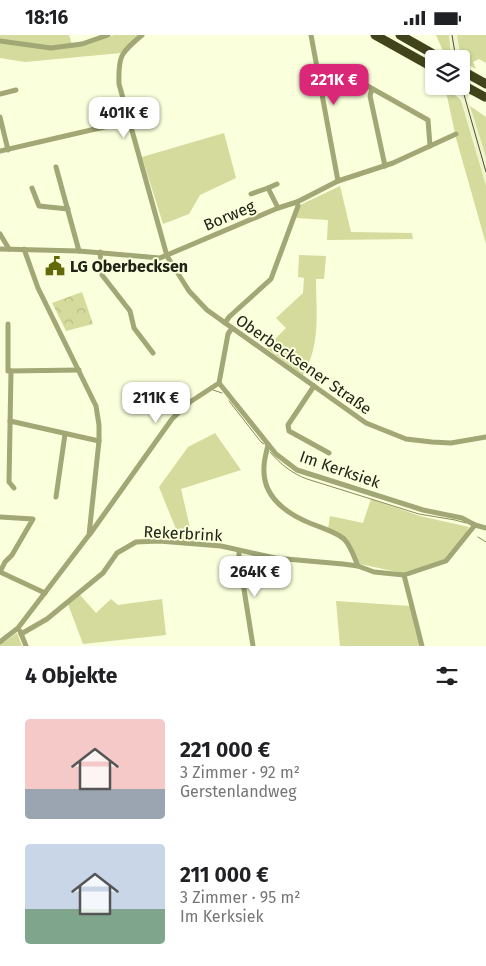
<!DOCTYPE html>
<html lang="de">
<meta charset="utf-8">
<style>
body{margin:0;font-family:"Fira Sans",sans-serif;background:#f2f2f2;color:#202124;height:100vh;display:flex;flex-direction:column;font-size:19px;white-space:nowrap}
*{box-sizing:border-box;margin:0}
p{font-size:16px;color:#757577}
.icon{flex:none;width:28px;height:28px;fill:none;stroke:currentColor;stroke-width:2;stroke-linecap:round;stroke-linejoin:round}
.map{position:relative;height:611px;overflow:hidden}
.drawer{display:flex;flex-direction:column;background:#fff;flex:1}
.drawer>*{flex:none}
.buttons{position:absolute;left:425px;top:15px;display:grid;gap:10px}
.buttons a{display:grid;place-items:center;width:45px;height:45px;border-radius:5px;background:#fff;box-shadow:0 1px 4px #0004;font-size:25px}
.price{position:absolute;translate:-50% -42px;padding:0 11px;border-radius:10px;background:#fff;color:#222;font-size:16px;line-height:32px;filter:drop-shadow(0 1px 2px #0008)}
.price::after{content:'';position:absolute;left:50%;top:30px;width:15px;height:11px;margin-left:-8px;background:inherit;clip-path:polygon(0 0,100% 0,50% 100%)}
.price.active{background:#db2777;color:#fff}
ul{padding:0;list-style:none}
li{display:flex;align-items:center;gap:15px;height:125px;padding:0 25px}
li span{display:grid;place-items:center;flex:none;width:140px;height:100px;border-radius:5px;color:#555}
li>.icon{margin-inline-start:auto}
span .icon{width:60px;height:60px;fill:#fffc;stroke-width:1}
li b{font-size:21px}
h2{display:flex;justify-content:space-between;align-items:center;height:60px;padding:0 25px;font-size:21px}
.status{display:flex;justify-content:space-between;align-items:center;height:35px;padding:0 25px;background:#fff;direction:ltr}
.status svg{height:14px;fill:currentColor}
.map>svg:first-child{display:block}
.built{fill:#eff4ca}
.green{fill:#d4db9c}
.park{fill:url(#park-crowns)}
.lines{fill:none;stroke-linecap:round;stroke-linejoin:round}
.stream{stroke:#888d57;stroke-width:1}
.street{stroke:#a1a775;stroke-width:5}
.highway{stroke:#41441b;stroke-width:9}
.rail{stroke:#4c4e3e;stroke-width:1}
.highway-bridge{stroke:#41441b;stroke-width:9}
.labels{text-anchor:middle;stroke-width:4;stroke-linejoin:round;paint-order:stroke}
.street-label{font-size:16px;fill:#222317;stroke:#faffdc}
.poi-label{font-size:16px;font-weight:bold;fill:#222317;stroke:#faffdc;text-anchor:start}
</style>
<div class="status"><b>18:16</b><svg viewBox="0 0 49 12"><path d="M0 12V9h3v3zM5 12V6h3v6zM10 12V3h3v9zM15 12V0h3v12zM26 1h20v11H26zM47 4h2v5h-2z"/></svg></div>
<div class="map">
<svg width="486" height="611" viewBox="0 0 486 611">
<defs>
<pattern id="park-crowns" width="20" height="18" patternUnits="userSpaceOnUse" patternTransform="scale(1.25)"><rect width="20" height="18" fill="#d4db9c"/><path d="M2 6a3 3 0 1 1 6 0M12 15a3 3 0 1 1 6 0" fill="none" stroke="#b6bc86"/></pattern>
</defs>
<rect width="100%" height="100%" fill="#faffdc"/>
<g class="built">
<path d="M449 0H457L460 24H452Z"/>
<path d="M461 28 470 71 486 122V151L458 51H461Z"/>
</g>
<g class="green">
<path d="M0 0H69L73 12 82 11 114 0H141L121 18 25 27 0 23Z"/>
<path d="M436 0H449L451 20 443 16Z"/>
<path d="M457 0H486V28L479 24 473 27 476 34 461 26Z"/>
<path d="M445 52 461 65 486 151V209L456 103Z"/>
<path d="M470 71 486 82V122Z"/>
<path d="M224 98 236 143 200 160 189 179 163 189 142 122Z"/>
<path d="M340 151 351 197 412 198 413 204 327 205 328 185 296 183 300 170Z"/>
<path d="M299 220 326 221 324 244H316C316 278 321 309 303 340L266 313 286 293 276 283 303 258 304 243 298 242Z"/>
<path d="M215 398 241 435 181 454 194 510 172 508 176 504V494L159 452 188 412Z"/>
<path d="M371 464 420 481 469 492 461 509 445 525 402 538 360 529 346 504 328 494 330 481 363 488Z"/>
<path d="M80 560 96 578 111 564 118 570 162 564 166 600 83 609 68 569Z"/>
<path d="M336 566 410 571 420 611H340Z"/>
<path d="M17 598 22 611H0V610Z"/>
</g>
<path class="park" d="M82 257 93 289 66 296 52 268Z"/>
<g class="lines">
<g class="stream">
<path d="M213 355 222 358"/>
<path d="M229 366 261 407 264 409"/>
<path d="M270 417C280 429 293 439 307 444L419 479 455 485 466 488"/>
<path d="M478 502 486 507"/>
</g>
<g class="street">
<path d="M142 0C121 18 118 20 119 49L167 221 189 256 207 275 366 388 406 404 432 407 451 408 486 402"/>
<path d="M311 0 338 146"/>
<path d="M0 6 51 13 82 9 108 0"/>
<path d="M364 49 428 85 430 111"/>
<path d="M372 54 370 61 385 131"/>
<path d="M0 59 16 55"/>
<path d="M0 82 8 115"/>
<path d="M0 116 130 86"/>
<path d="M56 132 79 216"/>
<path d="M277 149 268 153 278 173"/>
<path d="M32 153 39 171 68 174"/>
<path d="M251 159 268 153"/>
<path d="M0 199 9 214"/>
<path d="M0 214 79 216 160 223 278 173 297 167 338 146 393 128 456 99"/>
<path d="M100 217 102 240 130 276 134 293 153 318"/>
<path d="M225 288 229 282 271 244 298 171 297 167"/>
<path d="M8 289V336L79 335"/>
<path d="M11 336 9 447 14 453"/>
<path d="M219 348 276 419 297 435 423 475 462 483 475 490 486 493"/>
<path d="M314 351 288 390 289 396 329 418"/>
<path d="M10 386 99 406"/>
<path d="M268 409C267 416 264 424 264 432 262 462 287 479 312 489 322 493 336 497 344 504 351 511 354 522 358 531"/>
<path d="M56 462 65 399"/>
<path d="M0 482 33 484 12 520 5 527 0 537"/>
<path d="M90 499 172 384 190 367 219 348 228 299 232 293"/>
<path d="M239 516V523L253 611"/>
<path d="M0 537 45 558"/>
<path d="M404 540 422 611"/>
<path d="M20 596 26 611"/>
<path d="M21 599 47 584 103 538 117 518 136 507 159 506 221 511 275 523 343 529 358 531 374 537 404 540 446 526 475 490"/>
<path d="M0 607 18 593 89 500 99 406V390L96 371 38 253 24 214"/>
</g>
<g class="highway">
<path d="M375 0 434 33"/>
<path d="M400 0 442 24"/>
<path d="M461 35 486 49"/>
</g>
<g class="rail">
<path d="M452 0 456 24"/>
<path d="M461 49 486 137"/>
</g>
<path class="highway-bridge" d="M461 49 485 62"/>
</g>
<defs>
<symbol id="civic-bare" viewBox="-9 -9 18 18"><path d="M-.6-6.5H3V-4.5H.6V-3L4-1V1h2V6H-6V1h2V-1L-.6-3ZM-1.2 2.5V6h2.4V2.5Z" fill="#636909" stroke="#faffdc" stroke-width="2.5" paint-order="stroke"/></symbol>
</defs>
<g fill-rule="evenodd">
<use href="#civic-bare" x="41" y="217" width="28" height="28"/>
</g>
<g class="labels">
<g class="street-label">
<text transform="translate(229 180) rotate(-23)" y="6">Borweg</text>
<text transform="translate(304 329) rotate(35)" y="6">Oberbecksener Straße</text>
<text transform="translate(340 434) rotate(19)" y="6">Im Kerksiek</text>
<text transform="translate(183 498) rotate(3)" y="6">Rekerbrink</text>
</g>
<g class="poi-label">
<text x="70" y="237">LG Oberbecksen</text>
</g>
</g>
</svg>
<div class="buttons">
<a><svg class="icon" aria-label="layers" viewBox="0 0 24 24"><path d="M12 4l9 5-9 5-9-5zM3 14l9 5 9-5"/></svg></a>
</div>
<b class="price active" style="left:334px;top:71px">221K €</b>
<b class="price" style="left:124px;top:104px">401K €</b>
<b class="price" style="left:156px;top:389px">211K €</b>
<b class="price" style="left:255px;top:563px">264K €</b>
</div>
<section class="drawer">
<h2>4 Objekte<svg class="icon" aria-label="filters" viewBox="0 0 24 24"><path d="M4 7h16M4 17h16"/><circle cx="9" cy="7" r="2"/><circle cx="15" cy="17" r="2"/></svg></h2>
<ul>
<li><span style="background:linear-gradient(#f6c9c9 70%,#9aa5b1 0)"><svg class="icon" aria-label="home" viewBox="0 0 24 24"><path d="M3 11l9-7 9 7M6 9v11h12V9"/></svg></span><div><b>221 000 €</b><p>3 Zimmer · 92 m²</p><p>Gerstenlandweg</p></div></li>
<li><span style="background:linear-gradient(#c9d6e8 65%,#7fa58c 0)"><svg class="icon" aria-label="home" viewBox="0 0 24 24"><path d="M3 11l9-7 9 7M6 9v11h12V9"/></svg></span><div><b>211 000 €</b><p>3 Zimmer · 95 m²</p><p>Im Kerksiek</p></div></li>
</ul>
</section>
